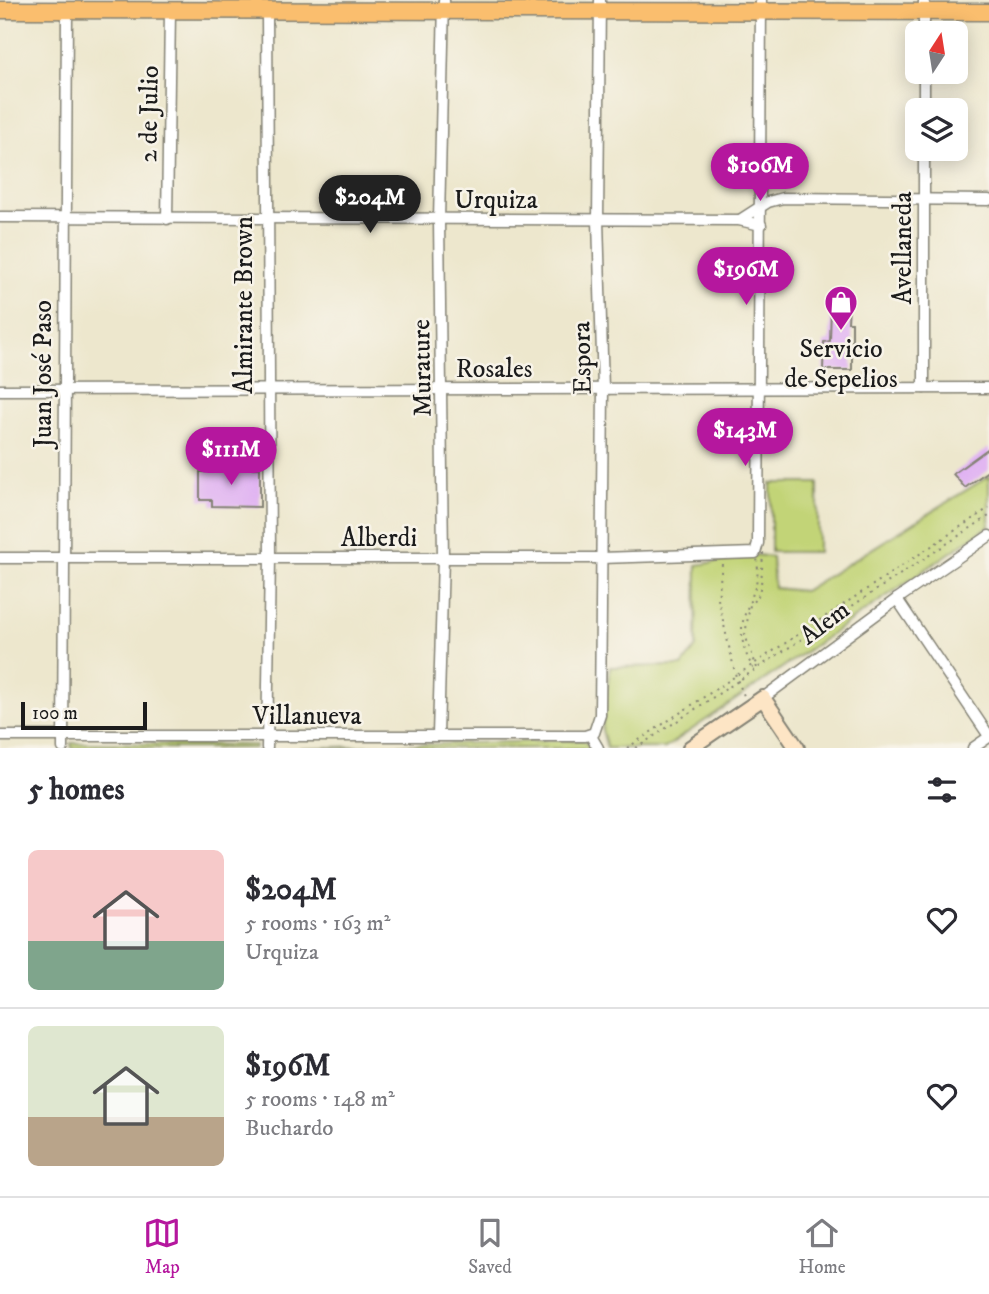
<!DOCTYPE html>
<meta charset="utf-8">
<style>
body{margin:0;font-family:"IM FELL DW Pica",serif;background:#f2f2f3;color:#2b2b33;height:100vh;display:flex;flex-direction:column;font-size:26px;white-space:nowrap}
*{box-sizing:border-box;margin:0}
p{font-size:23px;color:#7c7c81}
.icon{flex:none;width:38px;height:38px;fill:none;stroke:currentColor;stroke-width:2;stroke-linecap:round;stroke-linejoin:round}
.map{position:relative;height:748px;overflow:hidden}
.panel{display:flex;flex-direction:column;background:#fff;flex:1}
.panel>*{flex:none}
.needle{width:46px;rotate:12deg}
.controls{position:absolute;left:905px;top:21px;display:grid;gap:14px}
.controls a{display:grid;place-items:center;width:63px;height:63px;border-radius:10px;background:#fff;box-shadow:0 4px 18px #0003;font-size:35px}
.scale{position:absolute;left:21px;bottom:18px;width:126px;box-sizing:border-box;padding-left:7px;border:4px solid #1c1c1c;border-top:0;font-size:19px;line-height:24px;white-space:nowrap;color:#1c1c1c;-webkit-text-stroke:5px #f7f3e8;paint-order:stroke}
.price{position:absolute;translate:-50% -60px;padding:0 16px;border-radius:24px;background:#b5179e;color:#fff;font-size:23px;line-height:46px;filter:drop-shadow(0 2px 4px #0008)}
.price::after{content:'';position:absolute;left:50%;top:42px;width:21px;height:16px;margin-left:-10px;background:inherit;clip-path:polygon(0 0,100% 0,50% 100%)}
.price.selected{background:#222;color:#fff}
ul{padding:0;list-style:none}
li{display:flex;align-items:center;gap:21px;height:175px;padding:0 28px}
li+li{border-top:2px solid #e1e1e2}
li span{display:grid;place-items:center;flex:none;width:196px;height:140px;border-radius:10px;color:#555}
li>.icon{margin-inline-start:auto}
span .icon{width:84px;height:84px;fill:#fffc;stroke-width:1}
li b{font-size:30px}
h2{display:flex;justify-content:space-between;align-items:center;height:84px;padding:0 28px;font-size:30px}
.tab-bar{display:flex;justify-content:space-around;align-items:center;height:98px;border-top:2px solid #e1e1e2;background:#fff;font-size:19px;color:#7c7c81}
.tab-bar a{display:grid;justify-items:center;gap:4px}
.tab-bar .selected{color:#b5179e}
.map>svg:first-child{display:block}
.green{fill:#c2d477;stroke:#6f784a;stroke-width:2}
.building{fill:#dfaff3}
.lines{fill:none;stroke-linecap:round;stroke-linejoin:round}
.minor-casing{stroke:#848274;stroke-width:13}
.secondary-casing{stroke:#848274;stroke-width:18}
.primary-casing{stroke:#848274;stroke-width:19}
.path{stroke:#848274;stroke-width:2;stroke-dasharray:2 5;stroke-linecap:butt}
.minor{stroke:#fff;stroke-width:10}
.secondary{stroke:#fde5c5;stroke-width:14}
.primary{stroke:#fabe6e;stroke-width:16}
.labels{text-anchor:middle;stroke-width:5;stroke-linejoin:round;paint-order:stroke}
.street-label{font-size:26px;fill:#1c1c1c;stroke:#f7f3e8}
.poi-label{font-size:26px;fill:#1c1c1c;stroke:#f7f3e8}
</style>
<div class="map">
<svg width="989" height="748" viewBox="0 0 989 748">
<rect width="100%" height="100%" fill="#f7f3e8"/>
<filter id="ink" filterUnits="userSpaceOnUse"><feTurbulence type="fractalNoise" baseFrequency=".0143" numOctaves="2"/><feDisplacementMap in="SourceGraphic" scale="14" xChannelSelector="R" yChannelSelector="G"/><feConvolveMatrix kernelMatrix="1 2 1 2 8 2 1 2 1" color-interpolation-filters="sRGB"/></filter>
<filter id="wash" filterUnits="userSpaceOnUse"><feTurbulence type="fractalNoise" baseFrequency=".00686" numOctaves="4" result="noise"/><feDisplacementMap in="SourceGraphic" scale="28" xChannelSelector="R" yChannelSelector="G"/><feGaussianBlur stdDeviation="1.57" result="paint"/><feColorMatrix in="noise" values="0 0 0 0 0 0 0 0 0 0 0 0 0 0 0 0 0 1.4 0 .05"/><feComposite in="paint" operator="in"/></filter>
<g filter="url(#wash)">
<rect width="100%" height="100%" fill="#ede7cd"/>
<g class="green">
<path d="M989 476V526L665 748H607L602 730 610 667 682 666 696 647 697 565 757 555 772 557 774 588 804 591Z"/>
<rect x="771" y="483" width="47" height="69"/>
<path d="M582 740 593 748H299Z"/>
<path d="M71 743 255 745V748H72Z"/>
</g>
<g id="blocks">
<g class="building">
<path d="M849 305 848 322H852V370H823L824 342 830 341 831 306Z"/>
<path d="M989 448V470L965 488 953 474Z"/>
<path d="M206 468H260V507L212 506V500H200V472H206Z"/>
</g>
</g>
</g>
<g filter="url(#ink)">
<use href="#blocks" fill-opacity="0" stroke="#848274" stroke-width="2"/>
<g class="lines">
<defs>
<g id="minor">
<path d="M267 11 270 558 267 748"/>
<path d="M924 33V0"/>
<path d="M924 110V72"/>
<path d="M0 217 739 220 761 225"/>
<path d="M167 219 170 11"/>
<path d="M740 220 768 202 783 198 989 200"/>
<path d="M924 388V149"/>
<path d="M0 390 989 388"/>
<path d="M0 558H601L755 553 758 543 761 0"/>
<path d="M897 599 989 736"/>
<path d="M763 698 897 599 989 536"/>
<path d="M438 735 443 558 439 220 444 0"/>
<path d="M0 736H585L594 733 600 715 603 389 598 220 600 0"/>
<path d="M591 736 598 748"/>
<path d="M63 748 67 10"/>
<path d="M973 748 989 737"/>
</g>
<path id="secondary" d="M690 748 763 698 797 748"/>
<path id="primary" d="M0 10 989 12"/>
</defs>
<use href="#minor" class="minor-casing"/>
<use href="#secondary" class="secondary-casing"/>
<use href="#primary" class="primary-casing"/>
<g class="path">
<path d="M756 552 763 553 761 585 758 596 750 605 745 635 757 668 754 670C721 612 767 605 756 552Z"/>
<path d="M722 564 718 599 736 677 745 698"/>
<path d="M627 748 989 508"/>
<path d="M636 748 989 516"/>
</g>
<use href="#minor" class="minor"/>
<use href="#secondary" class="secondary"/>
<use href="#primary" class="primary"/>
</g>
</g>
<defs>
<symbol id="shop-pin" viewBox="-11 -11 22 30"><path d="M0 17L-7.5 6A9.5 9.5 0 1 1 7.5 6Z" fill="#b5179e" stroke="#f7f3e8"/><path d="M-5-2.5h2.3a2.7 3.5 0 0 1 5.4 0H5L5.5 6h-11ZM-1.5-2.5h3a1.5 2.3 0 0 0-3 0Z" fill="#fff"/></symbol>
</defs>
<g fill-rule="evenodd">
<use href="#shop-pin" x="822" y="283" width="38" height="52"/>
</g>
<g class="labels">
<g class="street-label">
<text transform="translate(148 114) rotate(-89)" y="9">2 de Julio</text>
<text x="496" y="208">Urquiza</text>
<text transform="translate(902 248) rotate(-90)" y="9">Avellaneda</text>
<text transform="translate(243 305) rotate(-90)" y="9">Almirante Brown</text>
<text transform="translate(581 358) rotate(-91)" y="9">Espora</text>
<text transform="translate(421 368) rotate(-91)" y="9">Murature</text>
<text x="494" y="377">Rosales</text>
<text transform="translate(42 374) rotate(-90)" y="9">Juan José Paso</text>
<text x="379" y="546">Alberdi</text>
<text transform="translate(824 622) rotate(-37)" y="9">Alem</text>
<text x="307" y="724">Villanueva</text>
</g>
<g class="poi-label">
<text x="841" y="357">Servicio<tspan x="841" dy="30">de Sepelios</tspan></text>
</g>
</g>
</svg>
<div class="controls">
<a><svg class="needle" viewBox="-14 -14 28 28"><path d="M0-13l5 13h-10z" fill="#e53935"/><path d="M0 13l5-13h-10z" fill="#7c7c81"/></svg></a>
<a><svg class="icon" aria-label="layers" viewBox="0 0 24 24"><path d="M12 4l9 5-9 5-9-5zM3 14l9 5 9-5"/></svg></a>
</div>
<div class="scale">100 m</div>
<b class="price" style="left:760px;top:203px">$106M</b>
<b class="price selected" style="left:370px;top:235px">$204M</b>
<b class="price" style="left:746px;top:307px">$196M</b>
<b class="price" style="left:745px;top:468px">$143M</b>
<b class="price" style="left:231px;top:487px">$111M</b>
</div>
<section class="panel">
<h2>5 homes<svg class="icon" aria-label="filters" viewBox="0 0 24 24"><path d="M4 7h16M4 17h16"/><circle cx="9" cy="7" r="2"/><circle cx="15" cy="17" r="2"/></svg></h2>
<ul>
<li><span style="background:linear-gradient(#f6c9c9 65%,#7fa58c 0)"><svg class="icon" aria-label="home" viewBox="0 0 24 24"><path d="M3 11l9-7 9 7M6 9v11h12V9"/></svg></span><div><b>$204M</b><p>5 rooms · 163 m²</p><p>Urquiza</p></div><svg class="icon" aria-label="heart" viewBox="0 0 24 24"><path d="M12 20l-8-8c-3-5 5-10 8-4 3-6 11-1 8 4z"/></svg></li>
<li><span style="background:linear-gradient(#dfe7d0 65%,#b9a48a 0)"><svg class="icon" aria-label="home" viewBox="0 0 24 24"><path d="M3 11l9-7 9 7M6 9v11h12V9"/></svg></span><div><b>$196M</b><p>5 rooms · 148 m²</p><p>Buchardo</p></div><svg class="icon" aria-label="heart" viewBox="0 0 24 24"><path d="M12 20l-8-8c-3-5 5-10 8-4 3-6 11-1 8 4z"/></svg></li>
</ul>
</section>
<nav class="tab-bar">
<a class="selected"><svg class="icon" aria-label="map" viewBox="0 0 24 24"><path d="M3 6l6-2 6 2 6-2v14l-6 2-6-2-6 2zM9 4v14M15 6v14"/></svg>Map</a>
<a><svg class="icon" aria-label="saved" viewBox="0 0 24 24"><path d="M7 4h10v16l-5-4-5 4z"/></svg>Saved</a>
<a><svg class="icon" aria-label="home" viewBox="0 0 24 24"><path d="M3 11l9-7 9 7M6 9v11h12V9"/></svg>Home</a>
</nav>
